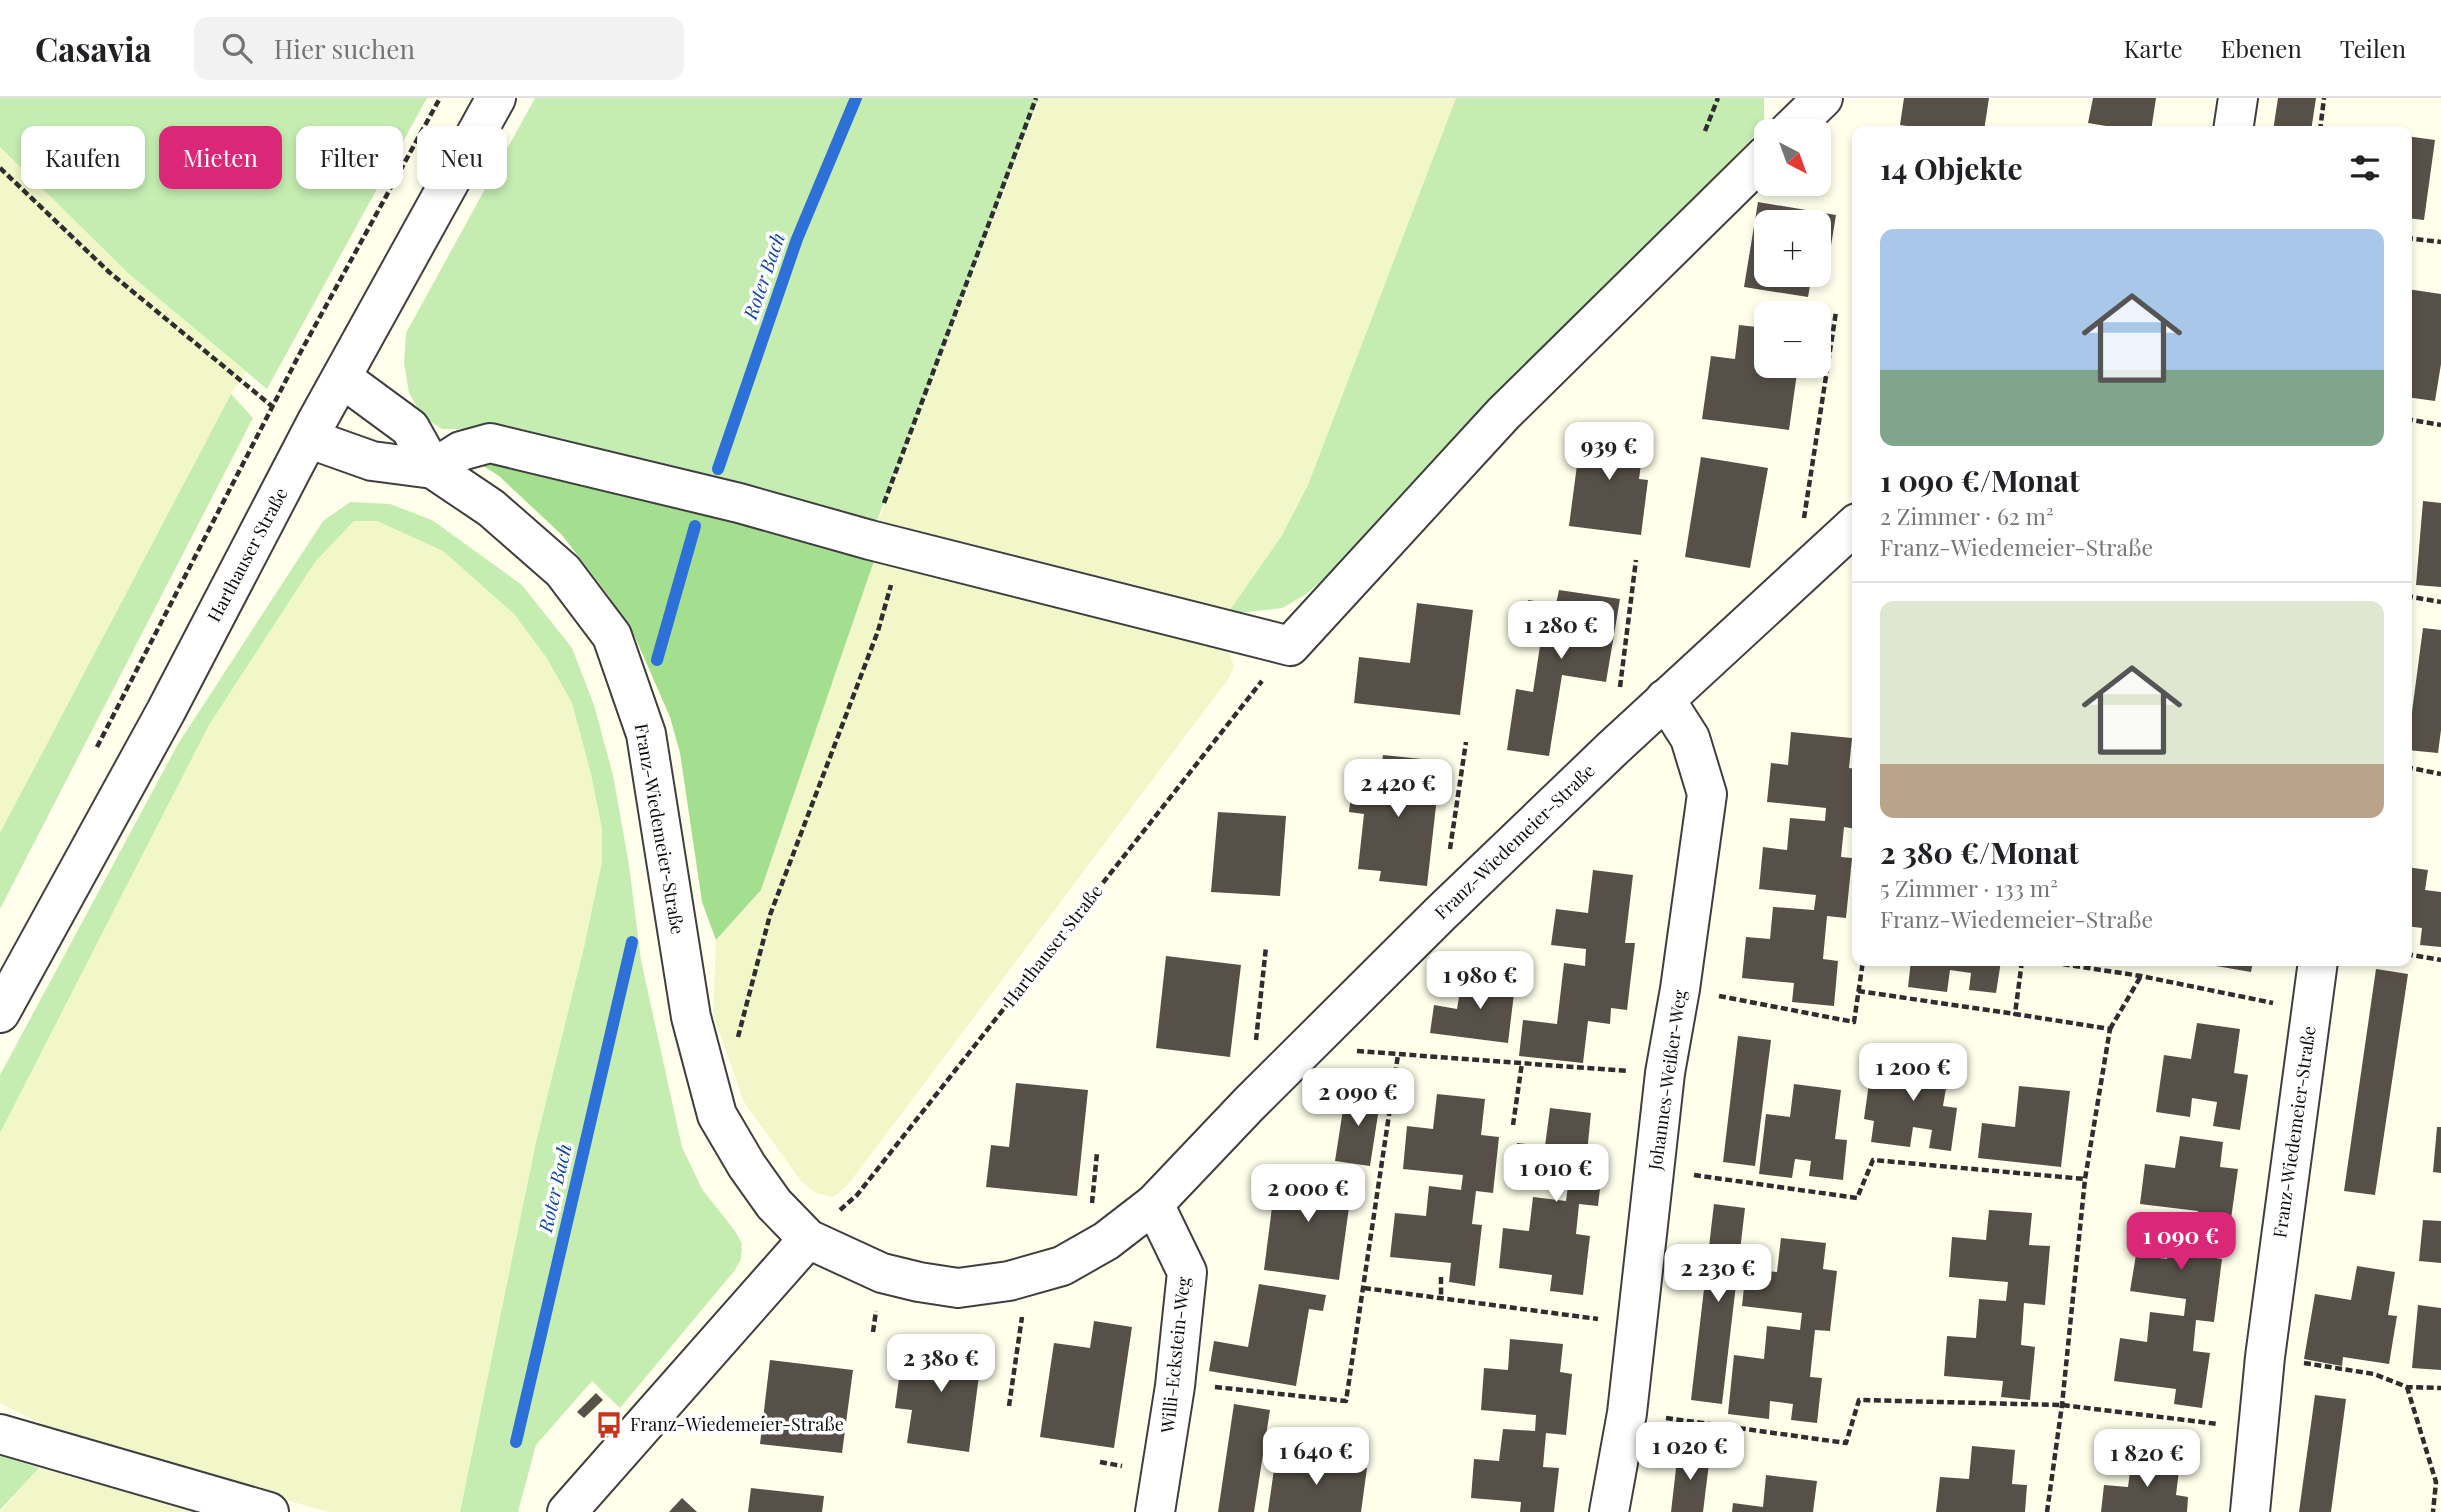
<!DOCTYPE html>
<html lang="de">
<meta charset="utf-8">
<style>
body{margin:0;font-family:"Playfair Display",serif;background:#f2f2f2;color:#202124;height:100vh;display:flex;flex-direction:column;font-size:26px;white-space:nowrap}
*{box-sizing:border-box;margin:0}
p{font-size:23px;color:#757577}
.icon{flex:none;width:38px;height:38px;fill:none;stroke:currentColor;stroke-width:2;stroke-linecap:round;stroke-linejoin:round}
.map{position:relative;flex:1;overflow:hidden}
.panel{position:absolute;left:1852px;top:28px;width:560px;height:840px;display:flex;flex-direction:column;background:#fff;border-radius:14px;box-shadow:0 4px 10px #0003}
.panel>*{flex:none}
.top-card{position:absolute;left:21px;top:28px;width:665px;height:63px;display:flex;gap:14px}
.needle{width:46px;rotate:139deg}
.fabs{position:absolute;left:1754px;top:21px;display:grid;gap:14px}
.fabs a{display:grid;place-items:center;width:77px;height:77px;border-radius:14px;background:#fff;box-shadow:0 4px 10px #0003;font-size:35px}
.price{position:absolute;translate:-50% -60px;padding:0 16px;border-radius:14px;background:#fff;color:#222;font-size:23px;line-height:46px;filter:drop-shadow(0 2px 4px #0008)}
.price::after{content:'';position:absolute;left:50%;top:42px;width:21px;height:16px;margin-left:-10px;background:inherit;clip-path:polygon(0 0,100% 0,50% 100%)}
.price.selected{background:#db2777;color:#fff}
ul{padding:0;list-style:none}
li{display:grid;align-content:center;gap:14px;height:371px;padding:0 28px}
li+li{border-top:2px solid #e0e0e0}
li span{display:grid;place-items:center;height:217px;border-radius:14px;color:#555}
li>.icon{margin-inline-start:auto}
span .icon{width:126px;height:126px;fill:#fffc;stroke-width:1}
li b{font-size:30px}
h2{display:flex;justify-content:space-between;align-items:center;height:84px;padding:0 28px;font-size:30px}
.pill{padding:0 24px;border-radius:14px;background:#fff;box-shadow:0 4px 10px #0003;font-size:24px;line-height:63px}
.pill.selected{background:#db2777;color:#fff}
header{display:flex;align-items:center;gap:42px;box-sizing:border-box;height:98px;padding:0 35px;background:#fff;border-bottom:2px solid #e0e0e0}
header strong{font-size:33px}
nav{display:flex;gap:38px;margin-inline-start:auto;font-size:24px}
.search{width:490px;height:63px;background:#f2f2f2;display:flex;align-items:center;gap:18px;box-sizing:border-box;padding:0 24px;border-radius:14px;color:#757577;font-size:26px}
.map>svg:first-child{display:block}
.farmland{fill:#f2f7ca}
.green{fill:#c5edb2}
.forest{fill:#a4df90}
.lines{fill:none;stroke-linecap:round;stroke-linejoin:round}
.stream{stroke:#2d71d8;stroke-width:12}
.building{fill:#565048;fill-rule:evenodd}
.minor-casing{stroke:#3f3f3f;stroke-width:42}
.path{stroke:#2e2e2e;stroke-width:4.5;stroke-dasharray:7 3.5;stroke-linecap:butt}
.minor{stroke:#fff;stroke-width:38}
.labels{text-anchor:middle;stroke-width:7;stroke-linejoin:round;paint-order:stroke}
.street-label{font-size:18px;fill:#0c0c0c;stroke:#fff}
.poi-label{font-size:18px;fill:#0c0c0c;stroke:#fff;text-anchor:start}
.water-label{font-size:19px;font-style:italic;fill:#0c44a8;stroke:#fff}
</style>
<header>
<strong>Casavia</strong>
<div class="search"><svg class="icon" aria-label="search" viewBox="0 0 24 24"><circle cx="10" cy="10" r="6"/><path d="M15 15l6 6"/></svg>Hier suchen</div>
<nav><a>Karte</a><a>Ebenen</a><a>Teilen</a></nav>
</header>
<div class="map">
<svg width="2441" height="1414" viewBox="0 0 2441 1414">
<rect width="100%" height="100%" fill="#ffffec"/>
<g class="farmland">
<path d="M1040 0H1456L1308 387 1281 439 1227 516 875 432Z"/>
<path d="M0 49 129 176 246 274 231 296 0 735Z"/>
<path d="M354 423H377L443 453 514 516 546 559 572 605 591 676 602 731V764L584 849 536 1044 460 1414H329L85 1347 0 1305V1035L209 627 315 464Z"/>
<path d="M876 457 1217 546 1228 552 1234 568 1229 580 847 1088 833 1099 815 1095 801 1083 744 1004 713 916 716 842 761 792Z"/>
<path d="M39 1370 198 1414H0Z"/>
</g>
<g class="green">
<path d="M0 0H427L267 291 129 176 0 49Z"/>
<path d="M535 0H1039L875 428 459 331H442L423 319 409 295 404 265 406 235Z"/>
<path d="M1456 0H1764V28L1331 475 1306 496 1283 510 1227 516 1281 439 1308 387Z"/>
<path d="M231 296 253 320 0 811V735Z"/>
<path d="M350 404 390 406 432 422 522 487 572 550 594 607 613 677 629 767 641 862 682 1049 702 1091 735 1133 742 1146 741 1161 735 1172 620 1310 592 1283 536 1347 518 1414H460L536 1044 584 849 602 764V731L591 676 572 605 546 559 514 516 443 453 377 423H354L315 464 209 627 0 1035V977L178 646 323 423Z"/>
<path d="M0 1357 39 1370 0 1412Z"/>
</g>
<path class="forest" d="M477 364 500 365 876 457 761 792 716 842 702 804 680 655 670 619 635 539 608 497 562 437 499 378Z"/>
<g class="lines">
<g class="stream">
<path d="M718 371 797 141 856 0"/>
<path d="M657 562 695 428"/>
<path d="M516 1344 632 844"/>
</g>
</g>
<g class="building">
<path d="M1904 0H1989L1984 33H1943L1900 27Z"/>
<path d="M2093 0H2156L2151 33H2137L2088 25Z"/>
<path d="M2278 0H2316L2311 33H2273Z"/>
<path d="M2406 38 2435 42 2424 122 2406 120Z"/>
<path d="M1758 104 1836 117 1825 184 1811 182 1808 199 1744 189ZM1766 124H1818V177H1766Z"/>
<path d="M2407 191 2441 196V266L2435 303 2406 299Z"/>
<path d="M1739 227 1766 230V268H1798L1789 332 1702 321 1711 258 1735 261Z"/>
<path d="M1582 329 1645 337 1639 381 1648 382 1641 437 1569 428Z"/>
<path d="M1701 359 1768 370 1750 470 1685 459Z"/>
<path d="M2423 403 2441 405V489L2416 487Z"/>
<path d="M1559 492 1620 501 1606 584 1562 577 1549 658 1507 652 1516 591 1533 594 1540 548 1521 545 1528 502 1556 506Z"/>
<path d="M1417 505 1473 512 1460 617 1354 605 1359 559 1410 565Z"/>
<path d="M2423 530 2441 532V632L2438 655 2407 652Z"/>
<path d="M1791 634 1852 640 1849 670 1857 671V731L1844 729 1841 759 1852 760 1846 820 1827 818 1823 861 1838 863 1834 908 1792 904 1794 885 1742 880 1746 839 1770 841 1773 809 1814 812 1816 797 1759 791 1763 749 1787 752 1790 720 1825 723 1826 710 1767 704 1771 665 1788 667Z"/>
<path d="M1383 657 1441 663 1427 788 1379 783 1381 773 1358 771 1364 716 1349 714 1353 679 1380 682Z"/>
<path d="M1218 714 1286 718 1280 798 1211 794Z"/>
<path d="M2406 769 2428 772 2425 792 2441 794V849L2420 847 2422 830 2406 828Z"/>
<path d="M1593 772 1633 777 1625 845H1635L1627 912 1611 910 1610 926 1588 923 1583 965 1519 958 1523 922 1557 926 1564 865 1585 868 1586 851 1551 847 1556 811 1588 815Z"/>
<path d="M1166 858 1241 867 1230 959 1156 950Z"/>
<path d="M1911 863H2001L1996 895 1969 892 1971 875 1950 872 1947 894 1908 889Z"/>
<path d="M2187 863H2253L2251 874Z"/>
<path d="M2376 871 2408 876 2375 1097 2344 1093Z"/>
<path d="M1480 874 1516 879 1508 945 1430 935 1434 907 1457 911 1460 893 1477 896Z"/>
<path d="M2197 925 2240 931 2234 975 2248 977 2240 1032 2213 1028 2217 1004 2192 1000 2190 1019 2156 1014 2164 957 2191 961Z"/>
<path d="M1738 938 1771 942 1755 1068 1723 1064Z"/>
<path d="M1901 952 1951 960 1943 1008 1957 1010 1951 1053 1929 1050 1932 1032 1913 1029 1910 1049 1871 1044 1874 1023 1864 1021 1869 985 1896 988Z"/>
<path d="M1016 985 1088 992 1077 1098 986 1089 991 1047 1009 1049Z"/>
<path d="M1794 986 1841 992 1835 1041 1847 1042 1843 1082 1809 1078 1811 1063 1795 1061 1792 1080 1759 1076 1766 1016 1790 1019Z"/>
<path d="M2019 988 2070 993 2061 1069 1978 1060 1982 1025 2015 1029Z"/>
<path d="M1346 992 1381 997 1370 1068 1335 1063Z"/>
<path d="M1437 996 1485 1001 1481 1037 1499 1039 1493 1095 1476 1093 1472 1126 1482 1127 1475 1188 1449 1184 1451 1165 1390 1159 1395 1115 1426 1118 1429 1088 1461 1092 1463 1077 1403 1071 1407 1028 1433 1031Z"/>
<path d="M1550 1010 1591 1015 1587 1055 1604 1056 1598 1108 1579 1106 1576 1136 1590 1138 1583 1197 1550 1193 1552 1177 1499 1170 1503 1130 1529 1133 1533 1099 1566 1103 1568 1088 1512 1082 1517 1045 1545 1048Z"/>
<path d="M2437 1029H2441V1075L2433 1074Z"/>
<path d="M2180 1038 2223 1044 2220 1069 2238 1071 2229 1135 2212 1132 2209 1159 2222 1161 2214 1224 2196 1222 2193 1253 2210 1255 2202 1310 2174 1306 2176 1291 2114 1283 2120 1240 2147 1244 2150 1214 2184 1218 2186 1201 2130 1193 2136 1157 2167 1161 2172 1128 2196 1131 2198 1113 2140 1106 2145 1066 2175 1070Z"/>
<path d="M1277 1070 1353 1080 1339 1182 1264 1172Z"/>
<path d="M1714 1106 1745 1110 1722 1306 1691 1302Z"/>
<path d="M1989 1112 2032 1115 2029 1147 2050 1148 2045 1207 2024 1205 2021 1247 2035 1249 2030 1302 2001 1299 2003 1283 1944 1278 1947 1238 1976 1240 1979 1201 2006 1203 2008 1184 1949 1179 1952 1139 1986 1142Z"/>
<path d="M2423 1122 2441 1123V1165L2419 1163Z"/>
<path d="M1781 1140 1826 1145 1823 1171 1837 1173 1830 1233 1815 1232 1810 1279 1822 1280 1817 1325 1791 1322 1793 1306 1770 1303 1769 1321 1728 1316 1734 1257 1764 1261 1767 1228 1800 1232 1802 1215 1742 1208 1746 1171 1777 1174Z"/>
<path d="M2357 1168 2395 1174 2388 1217 2397 1218 2389 1266 2343 1259 2342 1268 2304 1261 2315 1196 2351 1202Z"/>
<path d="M1259 1186 1326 1197 1323 1213 1309 1211 1296 1288 1209 1273 1214 1243 1248 1249Z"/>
<path d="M2418 1207 2441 1210V1272L2412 1270Z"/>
<path d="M1094 1223 1132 1229 1114 1350 1040 1339 1054 1245 1090 1250Z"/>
<path d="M922 1239 983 1247 969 1354 907 1345 912 1312 895 1310 901 1266 918 1268Z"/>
<path d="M1510 1241 1563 1246 1560 1274 1572 1276 1566 1337 1546 1335 1543 1369 1559 1370 1554 1414H1520L1521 1404 1471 1400 1474 1361 1499 1363 1503 1331 1535 1333 1536 1317 1481 1312 1484 1270 1508 1272Z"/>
<path d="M770 1262 853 1272 842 1355 760 1346Z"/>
<path d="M596 1295 603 1302 584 1320 577 1314Z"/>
<path d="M2315 1297 2346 1301 2331 1414H2299Z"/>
<path d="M1234 1306 1270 1312 1254 1414H1218Z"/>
<path d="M1972 1348 2015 1352 2012 1386 2027 1387 2025 1414H1936L1940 1379 1969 1381Z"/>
<path d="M1678 1353 1710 1357 1703 1414H1671Z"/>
<path d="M1276 1357 1367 1370 1361 1414H1268Z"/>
<path d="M2132 1359 2180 1364 2176 1397 2188 1399 2187 1414H2101L2104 1387 2128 1389Z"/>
<path d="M1766 1377 1817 1383 1813 1414H1732L1733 1405 1763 1409Z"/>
<path d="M751 1390 824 1398 822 1414H748Z"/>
<path d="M682 1400 697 1414H669Z"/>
</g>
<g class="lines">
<defs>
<g id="minor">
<path d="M1789 33 1823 0"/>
<path d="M2233 33 2238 0"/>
<path d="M342 280 410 330 433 371"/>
<path d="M310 341 372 363 433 371 491 410 563 473 612 538 646 636 691 919 717 1017 747 1068 774 1106 808 1141 882 1175 919 1184 958 1190 1009 1183 1062 1168 1106 1143 1154 1106 1249 1006 1440 816 1612 651 1857 425"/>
<path d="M433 371 461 353 490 345 739 405 870 442 1290 548 1503 316 1766 57"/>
<path d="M0 915 166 613 316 325 496 0"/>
<path d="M1154 1106 1187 1174 1175 1288 1155 1414"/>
<path d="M0 1336 269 1414"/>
<path d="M567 1414 808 1141"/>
<path d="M1609 1414 1627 1315 1665 975 1680 891 1707 696 1690 640 1665 601"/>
<path d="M2250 1414 2265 1259 2318 863"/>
</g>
</defs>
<use href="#minor" class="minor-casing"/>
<g class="path">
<path d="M1705 33 1718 0"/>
<path d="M2320 33 2324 0"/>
<path d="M0 70 109 174 273 309"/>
<path d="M2406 140 2441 144"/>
<path d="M2406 321 2441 327"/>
<path d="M884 405 1036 0"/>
<path d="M1804 420 1836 214"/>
<path d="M2406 498 2441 504"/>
<path d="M1620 589 1636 462"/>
<path d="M97 649 299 257 440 0"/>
<path d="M2406 669 2441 676"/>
<path d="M1450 751 1466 644"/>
<path d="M2406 856 2441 862"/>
<path d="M2022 863 2015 916 2110 931 2085 1081 2062 1307 2047 1414"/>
<path d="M2042 863 2141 878 2273 905"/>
<path d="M1858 893 2015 916"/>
<path d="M1719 898 1854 924 1863 863"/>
<path d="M2110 931 2141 878"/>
<path d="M738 939 770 817 878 533 891 487"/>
<path d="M1256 942 1266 849"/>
<path d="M1357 953 1628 973"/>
<path d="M1513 1027 1522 965"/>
<path d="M1694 1077 1857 1100 1873 1062 2085 1081"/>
<path d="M1092 1105 1097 1055"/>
<path d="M840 1112 857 1097 1262 583"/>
<path d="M1441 1179V1200"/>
<path d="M1364 1190 1598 1221"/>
<path d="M873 1234 876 1213"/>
<path d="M2304 1265 2374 1276 2407 1289 2441 1290"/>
<path d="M1215 1289 1346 1303 1398 957"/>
<path d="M2407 1289 2436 1384 2433 1414"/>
<path d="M1009 1308 1022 1219"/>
<path d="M1666 1320 1846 1345 1859 1302 2062 1307 2218 1326"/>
<path d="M1100 1364 1122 1368"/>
</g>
<use href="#minor" class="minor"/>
</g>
<defs>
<symbol id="bus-bare" viewBox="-9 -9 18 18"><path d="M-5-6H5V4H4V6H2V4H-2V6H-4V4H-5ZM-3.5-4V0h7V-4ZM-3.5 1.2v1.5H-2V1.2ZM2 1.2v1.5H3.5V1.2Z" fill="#c83419" stroke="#fff" stroke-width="2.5" paint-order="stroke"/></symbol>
</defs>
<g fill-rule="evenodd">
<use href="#bus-bare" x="590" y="1308" width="38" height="38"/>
</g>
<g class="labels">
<g class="street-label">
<text transform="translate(248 457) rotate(-62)" y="6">Harthauser Straße</text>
<text transform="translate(659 731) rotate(80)" y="6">Franz-Wiedemeier-Straße</text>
<text transform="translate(1515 744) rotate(-44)" y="6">Franz-Wiedemeier-Straße</text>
<text transform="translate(1053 848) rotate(-52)" y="6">Harthauser Straße</text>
<text transform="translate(1668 982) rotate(-82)" y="6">Johannes-Weißer-Weg</text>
<text transform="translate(2295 1034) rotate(-82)" y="6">Franz-Wiedemeier-Straße</text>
<text transform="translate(1176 1257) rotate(-84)" y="6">Willi-Eckstein-Weg</text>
</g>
<g class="poi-label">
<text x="630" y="1333">Franz-Wiedemeier-Straße</text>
</g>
<g class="water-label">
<text transform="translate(764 178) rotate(-71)" y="7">Roter Bach</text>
<text transform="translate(555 1090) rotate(-77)" y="7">Roter Bach</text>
</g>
</g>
</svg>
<div class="fabs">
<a><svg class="needle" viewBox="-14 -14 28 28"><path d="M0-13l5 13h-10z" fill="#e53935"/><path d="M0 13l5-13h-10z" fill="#757577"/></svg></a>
<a>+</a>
<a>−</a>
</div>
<b class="price" style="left:1609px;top:384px">939 €</b>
<b class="price" style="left:1561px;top:563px">1 280 €</b>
<b class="price" style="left:1398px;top:721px">2 420 €</b>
<b class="price" style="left:1480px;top:913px">1 980 €</b>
<b class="price" style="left:1913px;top:1005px">1 200 €</b>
<b class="price" style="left:1358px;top:1030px">2 090 €</b>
<b class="price" style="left:1556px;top:1106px">1 010 €</b>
<b class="price" style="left:1308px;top:1126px">2 000 €</b>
<b class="price selected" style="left:2181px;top:1174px">1 090 €</b>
<b class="price" style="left:1718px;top:1206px">2 230 €</b>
<b class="price" style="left:941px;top:1296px">2 380 €</b>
<b class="price" style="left:1690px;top:1384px">1 020 €</b>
<b class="price" style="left:1316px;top:1389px">1 640 €</b>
<b class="price" style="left:2147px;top:1391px">1 820 €</b>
<div class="top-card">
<a class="pill">Kaufen</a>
<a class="pill selected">Mieten</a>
<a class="pill">Filter</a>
<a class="pill">Neu</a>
</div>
<section class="panel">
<h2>14 Objekte<svg class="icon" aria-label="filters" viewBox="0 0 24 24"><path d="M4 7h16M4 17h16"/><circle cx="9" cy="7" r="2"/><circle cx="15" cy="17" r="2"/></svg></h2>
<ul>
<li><span style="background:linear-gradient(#a9c7e8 65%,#7fa58c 0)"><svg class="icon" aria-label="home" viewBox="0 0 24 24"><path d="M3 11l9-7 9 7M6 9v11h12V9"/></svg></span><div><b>1 090 €/Monat</b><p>2 Zimmer · 62 m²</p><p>Franz-Wiedemeier-Straße</p></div></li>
<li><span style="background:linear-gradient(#dfe7d0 75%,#b9a48a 0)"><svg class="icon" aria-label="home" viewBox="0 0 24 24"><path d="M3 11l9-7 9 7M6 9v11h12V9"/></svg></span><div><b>2 380 €/Monat</b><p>5 Zimmer · 133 m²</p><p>Franz-Wiedemeier-Straße</p></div></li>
</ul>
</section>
</div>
